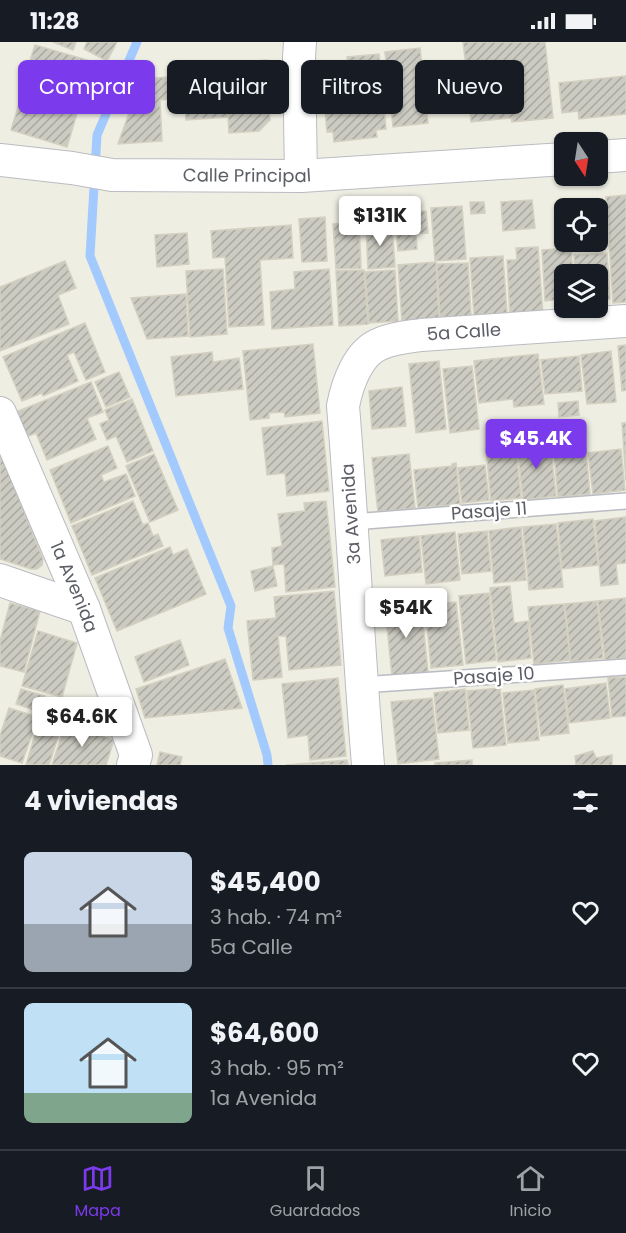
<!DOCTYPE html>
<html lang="es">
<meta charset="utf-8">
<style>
body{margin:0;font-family:Poppins,sans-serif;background:#242831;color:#f1f3f6;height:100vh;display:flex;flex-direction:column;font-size:22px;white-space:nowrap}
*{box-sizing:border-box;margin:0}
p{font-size:20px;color:#9ea1a6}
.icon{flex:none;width:33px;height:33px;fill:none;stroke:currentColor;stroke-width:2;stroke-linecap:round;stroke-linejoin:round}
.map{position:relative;height:723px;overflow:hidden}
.sheet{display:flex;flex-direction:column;background:#171b24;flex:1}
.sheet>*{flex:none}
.guide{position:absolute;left:18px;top:18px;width:591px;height:54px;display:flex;gap:12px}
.needle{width:39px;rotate:168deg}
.fabs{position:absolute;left:554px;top:90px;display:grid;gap:12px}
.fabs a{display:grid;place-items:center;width:54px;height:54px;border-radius:9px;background:#171b24;box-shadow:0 2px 4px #0004;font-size:30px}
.price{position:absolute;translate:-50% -51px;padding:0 14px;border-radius:6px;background:#fff;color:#222;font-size:20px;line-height:39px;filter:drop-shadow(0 2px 3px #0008)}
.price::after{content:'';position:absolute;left:50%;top:36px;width:18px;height:14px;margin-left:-9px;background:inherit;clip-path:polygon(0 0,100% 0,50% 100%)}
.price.current{background:#7c3aed;color:#fff}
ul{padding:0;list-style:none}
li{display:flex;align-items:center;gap:18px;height:150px;padding:0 24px}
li+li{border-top:2px solid #363941}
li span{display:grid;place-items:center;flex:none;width:168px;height:120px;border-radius:9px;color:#555}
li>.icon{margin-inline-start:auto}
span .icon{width:72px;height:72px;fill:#fffc;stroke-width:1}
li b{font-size:26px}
h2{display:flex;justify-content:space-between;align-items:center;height:72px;padding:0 24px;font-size:26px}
.chip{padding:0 21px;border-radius:9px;background:#171b24;box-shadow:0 2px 4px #0004;font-size:21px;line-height:54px}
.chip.current{background:#7c3aed;color:#fff}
.status{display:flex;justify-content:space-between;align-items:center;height:42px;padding:0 30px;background:#171b24;direction:ltr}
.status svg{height:16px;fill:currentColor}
.tabs{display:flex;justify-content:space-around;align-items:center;height:84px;border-top:2px solid #363941;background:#171b24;font-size:16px;color:#9ea1a6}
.tabs a{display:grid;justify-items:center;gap:3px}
.tabs .current{color:#7c3aed}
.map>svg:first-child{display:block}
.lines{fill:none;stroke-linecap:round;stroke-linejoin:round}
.stream{stroke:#a2caff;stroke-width:9}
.building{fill:url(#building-hatch);stroke:#d4d0c0;stroke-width:1.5}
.service-casing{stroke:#babcc3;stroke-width:18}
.minor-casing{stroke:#babcc3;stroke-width:34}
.service{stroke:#fff;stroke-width:15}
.minor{stroke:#fff;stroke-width:32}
.labels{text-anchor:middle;stroke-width:5;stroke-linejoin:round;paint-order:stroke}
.street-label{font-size:18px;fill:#5b5e65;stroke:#fff}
</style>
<div class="status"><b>11:28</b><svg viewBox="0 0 49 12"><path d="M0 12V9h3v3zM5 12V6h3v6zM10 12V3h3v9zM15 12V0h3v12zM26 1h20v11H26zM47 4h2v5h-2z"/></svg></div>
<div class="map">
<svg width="626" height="723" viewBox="0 0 626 723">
<defs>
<pattern id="building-hatch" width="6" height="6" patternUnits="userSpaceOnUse" patternTransform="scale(1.5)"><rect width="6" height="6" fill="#cccbc2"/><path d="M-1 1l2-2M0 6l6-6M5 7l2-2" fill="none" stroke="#a9a8a1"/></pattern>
</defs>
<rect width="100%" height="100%" fill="#efeee3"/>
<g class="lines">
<path class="stream" d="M137 0 97 93 90 214 231 564 228 586 267 713 268 723"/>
</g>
<g class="building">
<path d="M53 0H76L73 8Z"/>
<path d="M87 0H117L107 19 84 7Z"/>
<path d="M463 0H545L553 76 512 80 511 76 471 80 468 49 475 48 472 24H466Z"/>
<path d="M35 3 101 22 94 48 27 28Z"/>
<path d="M420 6 428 81 393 85 385 10Z"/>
<path d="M379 12 386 87 376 88 377 95 334 100 333 90H327L322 33 349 30 347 15Z"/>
<path d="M267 18 270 78 259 89 229 91 225 21Z"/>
<path d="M226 31 228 75 186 78 183 34Z"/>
<path d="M626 34V72L579 77 578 69 562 71 559 41Z"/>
<path d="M27 35 83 51 67 105 11 88Z"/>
<path d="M169 35 170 57 160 58 162 99 118 102 133 60 141 59 140 37Z"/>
<path d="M626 153V260L613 261 606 155Z"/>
<path d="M532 158 535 186 503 189 501 160Z"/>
<path d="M470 160H484L485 171 471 172Z"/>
<path d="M462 164 466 217 435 219 431 166Z"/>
<path d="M426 169 428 191 416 192 417 207 398 209 395 171Z"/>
<path d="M325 175 327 219 302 220 299 177Z"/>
<path d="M359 180 361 226 336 227 333 182Z"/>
<path d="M291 183 293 216 260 218 264 283 229 285 225 215 213 216 211 189Z"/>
<path d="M392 184 395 225 368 227 366 185Z"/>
<path d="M187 191 189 222 157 225 155 193Z"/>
<path d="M538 205 543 273 510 275 507 218H517L516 206Z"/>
<path d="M571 206 573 232H564V257L545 259 542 208Z"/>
<path d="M607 211 610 257 597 258V232H575L574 213Z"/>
<path d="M503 214 507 271 474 273 470 216Z"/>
<path d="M65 219 76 246 58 253 69 282 0 309V245Z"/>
<path d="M436 220 439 277 402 279 398 223Z"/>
<path d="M468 221 471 274 440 276 437 222Z"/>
<path d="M223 227 227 292 190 295 186 229Z"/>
<path d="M329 227 333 283 272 287 270 250 295 247 294 230Z"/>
<path d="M364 228 368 282 339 284 336 229Z"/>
<path d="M395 228 398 279 369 281 365 230Z"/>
<path d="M186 252 188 294 147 297 131 256Z"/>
<path d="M85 281 105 330 86 338 74 310 67 313 78 339 43 354 42 351 22 359 3 315Z"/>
<path d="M313 302 320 371 285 375 284 370 269 371V376L250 378 243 309Z"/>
<path d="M626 303V348L622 349 618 304Z"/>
<path d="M611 309 616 360 587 362 581 313Z"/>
<path d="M212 310 213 320 239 316 243 347 176 354 171 315Z"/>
<path d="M538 312 544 362 514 365 513 357 479 361 474 319Z"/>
<path d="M579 314 582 349 545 352 541 318Z"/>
<path d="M439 319 446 387 416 391 409 322Z"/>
<path d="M472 324 479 387 450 391 443 327Z"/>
<path d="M119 330 130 355 106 365 95 340Z"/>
<path d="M91 340 103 370 87 376 96 397 47 418 36 391 26 395 16 370Z"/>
<path d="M402 345 406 384 372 387 369 349Z"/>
<path d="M132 357 153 409 127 420 116 394 107 398 100 382 109 378 105 368Z"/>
<path d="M578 359 579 373 559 375 558 361Z"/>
<path d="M322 379 329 449 287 454 285 431 267 433 262 386Z"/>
<path d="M622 381H626V439Z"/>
<path d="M550 398 556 454 523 458 517 401Z"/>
<path d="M585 398 590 452 558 455 553 401Z"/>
<path d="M108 404 117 426 101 433 104 440 126 432 135 454 71 481 50 428Z"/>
<path d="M516 405 521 456 491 459 486 407Z"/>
<path d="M621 407 625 448 593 452 588 411Z"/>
<path d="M0 409 43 517 42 523 37 527H31L0 517Z"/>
<path d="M154 412 178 468 150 480 126 424Z"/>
<path d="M409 412 415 466 378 470 372 416Z"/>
<path d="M456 421 460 462 418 466 414 428 452 424V422Z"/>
<path d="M485 423 489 458 462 461 458 426Z"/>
<path d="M133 459 143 483 148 481 153 494 158 492 163 504 92 533 72 484Z"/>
<path d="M326 459 335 545 286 550 284 522 273 523 272 506 282 504 278 472 305 469 304 461Z"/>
<path d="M626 475V521L616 522 618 542 601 544 595 479Z"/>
<path d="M593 477 598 523 562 527 558 481Z"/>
<path d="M556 482 563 545 529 548 523 485Z"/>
<path d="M521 485 526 538 494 541 489 489Z"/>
<path d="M487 489 491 529 462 532 458 492Z"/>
<path d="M455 490 460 538 426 542 421 494Z"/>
<path d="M419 494 422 530 385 534 381 498Z"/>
<path d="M170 505 173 513 187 507 206 552 117 589 95 536Z"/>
<path d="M273 524 277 544 255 549 251 529Z"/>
<path d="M510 544 514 581 528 579 531 616 498 620 490 546Z"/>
<path d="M334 549 341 623 289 628 286 594H278L282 635 253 638 247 579 276 576 274 555Z"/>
<path d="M489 551 496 618 466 622 459 554Z"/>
<path d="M626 556V616L605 618 598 559Z"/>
<path d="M597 559 603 616 571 620 565 562Z"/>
<path d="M456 560 463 623 431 626 425 563Z"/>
<path d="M10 561 40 569 24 630 0 624V599Z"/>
<path d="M421 561 428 630 392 634 385 564Z"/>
<path d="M564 562 570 618 534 622 528 565Z"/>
<path d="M38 589 77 601 62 655 22 644Z"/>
<path d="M180 598 189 623 144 640 135 615Z"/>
<path d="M225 617 242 666 145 676 136 647Z"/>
<path d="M626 635V674L612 675 608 636Z"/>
<path d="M338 636 346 714 310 718 308 693 288 696 282 642Z"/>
<path d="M606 641 610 676 569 681 565 647Z"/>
<path d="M563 643 569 691 541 694 535 647Z"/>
<path d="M500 646 506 703 473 706 467 649Z"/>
<path d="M21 647 45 654 40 670 16 662Z"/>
<path d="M465 647 469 688 438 691 434 651Z"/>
<path d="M534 648 539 698 508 701 503 651Z"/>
<path d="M97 656 108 670 91 682 81 668Z"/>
<path d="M432 656 439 717 398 722 391 660Z"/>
<path d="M9 666 38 675 22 721 0 714V694Z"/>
<path d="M65 683 114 698 106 723H52Z"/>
<path d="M36 689 58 695 49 723H26Z"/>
<path d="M593 709 596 716 612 713V723H576L575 714Z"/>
<path d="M160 710 182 715 180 723H157Z"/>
<path d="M347 718 348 723H286Z"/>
<path d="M472 718V723H435V721Z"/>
</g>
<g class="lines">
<defs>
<g id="service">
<path d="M352 480 626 459"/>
<path d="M361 643 626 625"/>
</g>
<g id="minor">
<path d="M300 0 299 16 301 134"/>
<path d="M597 115 626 113"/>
<path id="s1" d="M0 118 72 126 112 133 301 134 564 117"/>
<path id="s2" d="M0 371 84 567 136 713 133 723"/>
<path d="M0 538 84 567"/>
<path id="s3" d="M368 723C358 604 353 484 343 364 347 343 358 310 380 302 393 296 407 295 421 293L626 279"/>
</g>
</defs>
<use href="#service" class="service-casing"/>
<use href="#minor" class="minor-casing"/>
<use href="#service" class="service"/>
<use href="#minor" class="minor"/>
</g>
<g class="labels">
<g class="street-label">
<text dy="6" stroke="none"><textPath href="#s1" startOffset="248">Calle Principal</textPath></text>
<text dy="6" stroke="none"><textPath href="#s3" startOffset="520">5a Calle</textPath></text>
<text transform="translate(489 469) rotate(-4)" y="6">Pasaje 11</text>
<text transform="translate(351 472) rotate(-94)" y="6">3a Avenida</text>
<text dy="6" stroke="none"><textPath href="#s2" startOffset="189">1a Avenida</textPath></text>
<text transform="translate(494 634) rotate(-4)" y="6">Pasaje 10</text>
</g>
</g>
</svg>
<div class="fabs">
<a><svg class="needle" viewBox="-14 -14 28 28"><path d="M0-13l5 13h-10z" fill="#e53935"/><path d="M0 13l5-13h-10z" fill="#9ea1a6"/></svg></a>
<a><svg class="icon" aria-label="locate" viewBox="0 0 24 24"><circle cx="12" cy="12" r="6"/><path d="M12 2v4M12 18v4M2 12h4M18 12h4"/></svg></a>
<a><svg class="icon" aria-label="layers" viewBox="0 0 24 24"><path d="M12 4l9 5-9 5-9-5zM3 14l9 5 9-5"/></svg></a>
</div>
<b class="price" style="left:380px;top:205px">$131K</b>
<b class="price current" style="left:536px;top:428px">$45.4K</b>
<b class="price" style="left:406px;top:597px">$54K</b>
<b class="price" style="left:82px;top:706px">$64.6K</b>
<div class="guide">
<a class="chip current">Comprar</a>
<a class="chip">Alquilar</a>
<a class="chip">Filtros</a>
<a class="chip">Nuevo</a>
</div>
</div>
<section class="sheet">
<h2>4 viviendas<svg class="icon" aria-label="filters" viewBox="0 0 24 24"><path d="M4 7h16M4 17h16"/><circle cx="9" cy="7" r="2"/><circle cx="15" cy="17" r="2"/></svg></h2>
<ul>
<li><span style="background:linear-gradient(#c9d6e8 60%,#9aa5b1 0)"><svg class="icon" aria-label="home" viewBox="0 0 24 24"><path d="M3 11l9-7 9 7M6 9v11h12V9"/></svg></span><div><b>$45,400</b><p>3 hab. · 74 m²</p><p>5a Calle</p></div><svg class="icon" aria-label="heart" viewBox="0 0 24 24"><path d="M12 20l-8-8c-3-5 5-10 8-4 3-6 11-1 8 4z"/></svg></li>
<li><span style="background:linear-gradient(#bfe0f5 75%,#7fa58c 0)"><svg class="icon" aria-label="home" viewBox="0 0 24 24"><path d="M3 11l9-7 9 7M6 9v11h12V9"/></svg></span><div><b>$64,600</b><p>3 hab. · 95 m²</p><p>1a Avenida</p></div><svg class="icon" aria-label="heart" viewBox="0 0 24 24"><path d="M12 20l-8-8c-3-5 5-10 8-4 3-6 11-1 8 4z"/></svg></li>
</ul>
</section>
<nav class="tabs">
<a class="current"><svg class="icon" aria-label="map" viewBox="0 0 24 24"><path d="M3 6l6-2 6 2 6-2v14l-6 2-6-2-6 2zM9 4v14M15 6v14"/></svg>Mapa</a>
<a><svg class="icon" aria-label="saved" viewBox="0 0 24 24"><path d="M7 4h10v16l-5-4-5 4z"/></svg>Guardados</a>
<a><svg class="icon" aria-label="home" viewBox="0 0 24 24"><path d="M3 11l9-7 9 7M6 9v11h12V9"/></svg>Inicio</a>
</nav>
